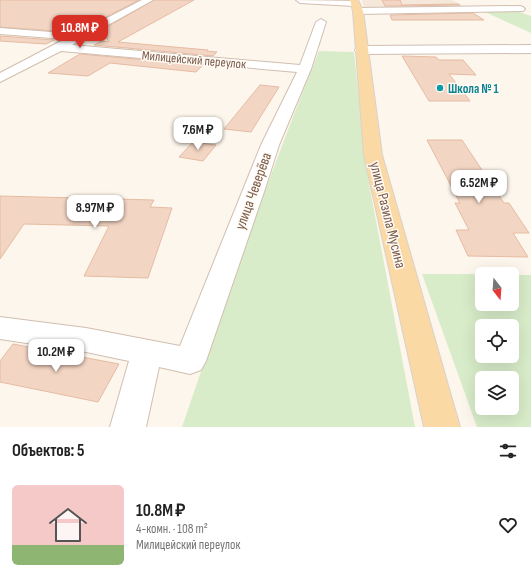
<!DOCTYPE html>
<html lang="ru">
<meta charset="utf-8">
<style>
body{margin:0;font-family:"Sofia Sans Condensed",sans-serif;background:#f2f2f2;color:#222;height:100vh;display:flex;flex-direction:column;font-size:15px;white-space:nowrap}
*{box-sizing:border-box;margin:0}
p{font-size:13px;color:#767676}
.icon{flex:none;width:22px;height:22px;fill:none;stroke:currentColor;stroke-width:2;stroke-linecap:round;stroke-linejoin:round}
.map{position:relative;height:427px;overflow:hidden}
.sheet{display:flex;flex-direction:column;background:#fff;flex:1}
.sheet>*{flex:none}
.needle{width:26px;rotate:163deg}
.buttons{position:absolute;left:475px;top:267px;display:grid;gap:8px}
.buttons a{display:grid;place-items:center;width:44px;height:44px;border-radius:6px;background:#fff;box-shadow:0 4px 16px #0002;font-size:20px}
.price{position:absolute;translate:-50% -34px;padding:0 9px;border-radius:8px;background:#fff;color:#222;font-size:13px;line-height:26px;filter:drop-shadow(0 1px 2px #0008)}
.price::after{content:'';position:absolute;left:50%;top:24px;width:12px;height:9px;margin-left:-6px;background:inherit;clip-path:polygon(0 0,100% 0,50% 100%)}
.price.selected{background:#d93025;color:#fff}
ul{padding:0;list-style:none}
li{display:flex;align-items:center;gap:12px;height:100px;padding:0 12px}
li+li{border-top:1px solid #e0e0e0}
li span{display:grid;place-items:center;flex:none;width:112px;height:80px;border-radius:6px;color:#555}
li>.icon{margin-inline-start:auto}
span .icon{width:48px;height:48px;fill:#fffc;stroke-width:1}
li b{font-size:17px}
h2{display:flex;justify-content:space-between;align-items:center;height:48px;padding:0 12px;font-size:17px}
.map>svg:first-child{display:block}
.residential{fill:#f5e8da}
.green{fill:#d8ecc9;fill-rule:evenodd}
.building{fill:#f3d5c3;stroke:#e6bba3}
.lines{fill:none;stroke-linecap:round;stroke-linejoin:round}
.minor-casing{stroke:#d1beb0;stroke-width:2}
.major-casing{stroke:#dad1cd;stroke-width:2}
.minor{fill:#fff;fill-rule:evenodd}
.major{fill:#fbd9a5;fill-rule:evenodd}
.culture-dot{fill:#0f9aa8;stroke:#fffaf3;stroke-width:1.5}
.labels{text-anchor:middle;stroke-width:3;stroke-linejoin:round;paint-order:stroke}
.far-street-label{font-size:13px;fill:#7a5c4d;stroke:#fffaf3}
.far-culture-label{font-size:13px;font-weight:bold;fill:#0d838f;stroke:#fffaf3;text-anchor:start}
.street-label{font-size:15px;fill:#7a5c4d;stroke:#fffaf3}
</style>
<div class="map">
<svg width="531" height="427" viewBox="0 0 531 427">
<rect width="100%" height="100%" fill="#fdf6ec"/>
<path class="residential" d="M362 0H452L469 9H364Z"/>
<g class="green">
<path d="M517 11 531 16V33L485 12Z"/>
<path d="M319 51 354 52 367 173 415 427H182C225 301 269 175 319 51Z"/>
<path d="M422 274H482V304H512V275H531V427H477ZM482 326H512V356H482ZM482 378H512V408H482Z"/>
</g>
<g class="building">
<path d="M0 0H139L98 21 97 19 70 32 0 27Z"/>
<path d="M154 0H194L118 42 208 50 207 51 217 52 213 56 94 45 102 41 109 42 102 30Z"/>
<path d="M382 0H400L402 5 458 4 460 5 385 6Z"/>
<path d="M473 13 484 20H392L390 15Z"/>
<path d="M0 36 54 40 46 44 0 41Z"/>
<path d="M80 54 203 65 196 72 110 63 88 76 48 73Z"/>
<path d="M402 56 436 57 439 60H463L476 75 449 74 470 101H429Z"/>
<path d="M260 85 279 87 251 132 224 129Z"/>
<path d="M427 140H462L504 203H509L529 233H513L528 257 468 256 456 230H469L455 203H460Z"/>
<path d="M193 142 216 145 203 161 179 157Z"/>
<path d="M0 196 154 200 150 207 172 208 148 278 84 276 109 226 24 224 0 259Z"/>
<path d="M13 344 119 364 98 402 0 382V361Z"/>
</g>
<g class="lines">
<defs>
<g id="minor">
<path d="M142 0H153L72 45 300 65 316 22 321 19 326 22 311 69 279 145 265 189 206 361 201 370 190 374 159 367 146 427H110L129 361 86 352 0 339V317L86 328 180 346 261 145 297 72 61 51 0 82V73L65 39 0 34V28L76 34Z"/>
<path d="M296 0 357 1 358 3 354 6 300 3Z"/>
<path d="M520 6 523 7 525 9 523 11 358 14 353 11 358 8Z"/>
<path d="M531 45V53L361 54 357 53 355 50 357 47 361 46Z"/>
</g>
<path id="major" d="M350 0H358L363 11 382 155 460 427H424L364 155 353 11Z"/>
</defs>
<use href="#minor" class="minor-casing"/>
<use href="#major" class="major-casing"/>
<use href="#minor" class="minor"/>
<use href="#major" class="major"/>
</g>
<circle class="culture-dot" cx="440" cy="88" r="4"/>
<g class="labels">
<g class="far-street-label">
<text transform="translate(194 59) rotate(5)" y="5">Милицейский переулок</text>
</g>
<g class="far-culture-label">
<text x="448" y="93">Школа № 1</text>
</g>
<g class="street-label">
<text transform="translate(253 191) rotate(-70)" y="5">улица Чеверёва</text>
<text transform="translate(388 215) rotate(76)" y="5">улица Разила Мусина</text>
</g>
</g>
</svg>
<div class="buttons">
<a><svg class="needle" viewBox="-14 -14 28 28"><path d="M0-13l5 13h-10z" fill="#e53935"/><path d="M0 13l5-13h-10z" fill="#767676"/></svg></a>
<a><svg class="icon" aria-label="locate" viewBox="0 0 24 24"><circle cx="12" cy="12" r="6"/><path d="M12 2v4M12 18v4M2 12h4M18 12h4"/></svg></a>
<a><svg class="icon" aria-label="layers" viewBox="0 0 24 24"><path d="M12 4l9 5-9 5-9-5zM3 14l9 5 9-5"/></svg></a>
</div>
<b class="price selected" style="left:80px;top:49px">10.8M ₽</b>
<b class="price" style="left:198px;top:151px">7.6M ₽</b>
<b class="price" style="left:479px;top:204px">6.52M ₽</b>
<b class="price" style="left:95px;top:229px">8.97M ₽</b>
<b class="price" style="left:56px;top:373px">10.2M ₽</b>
</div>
<section class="sheet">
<h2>Объектов: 5<svg class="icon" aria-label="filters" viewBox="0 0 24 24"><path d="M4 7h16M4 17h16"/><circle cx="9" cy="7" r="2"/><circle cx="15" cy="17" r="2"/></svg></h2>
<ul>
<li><span style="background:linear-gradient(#f6c9c9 75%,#8fb573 0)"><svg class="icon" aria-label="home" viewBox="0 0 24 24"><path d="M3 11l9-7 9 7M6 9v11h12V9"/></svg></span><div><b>10.8M ₽</b><p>4-комн. · 108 m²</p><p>Милицейский переулок</p></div><svg class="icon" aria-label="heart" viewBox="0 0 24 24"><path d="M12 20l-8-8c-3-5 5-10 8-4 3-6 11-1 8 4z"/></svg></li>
</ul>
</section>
